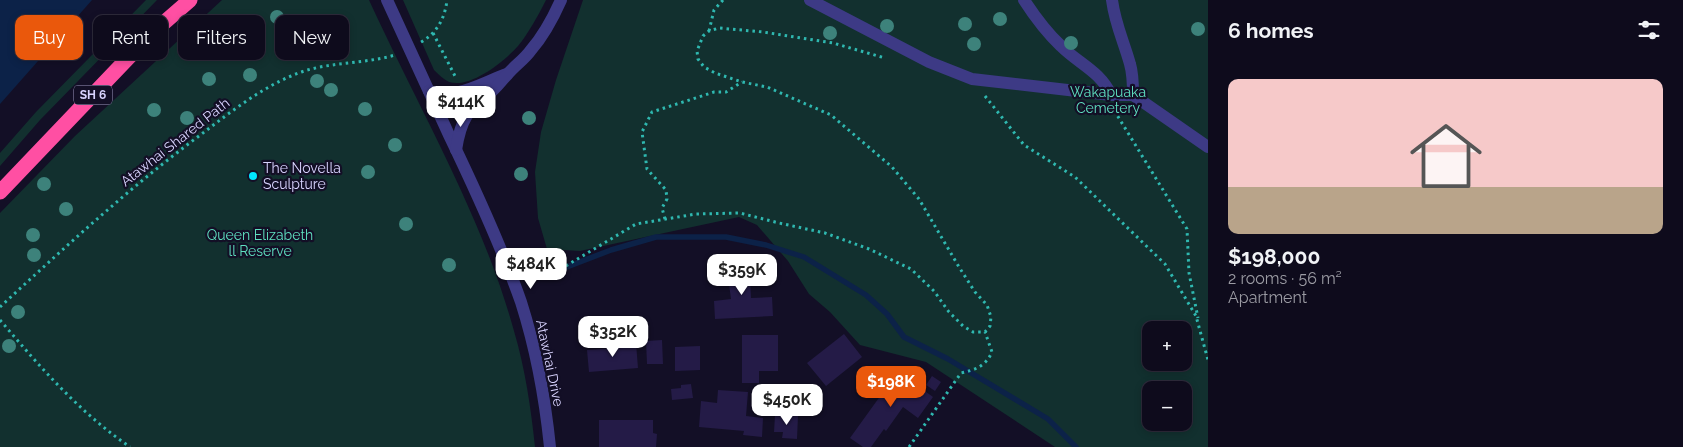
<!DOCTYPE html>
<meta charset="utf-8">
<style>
body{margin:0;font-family:Raleway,sans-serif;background:#1c1929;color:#f1f3f6;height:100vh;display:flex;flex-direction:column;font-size:19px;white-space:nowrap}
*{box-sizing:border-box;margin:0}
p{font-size:16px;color:#9b9ba3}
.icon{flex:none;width:28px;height:28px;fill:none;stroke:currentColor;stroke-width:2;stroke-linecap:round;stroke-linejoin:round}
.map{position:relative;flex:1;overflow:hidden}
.panel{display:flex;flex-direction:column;background:#0e0b1c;width:475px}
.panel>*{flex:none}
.guide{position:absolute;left:15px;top:15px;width:475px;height:45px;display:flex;gap:10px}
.buttons{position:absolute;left:1142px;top:321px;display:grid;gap:10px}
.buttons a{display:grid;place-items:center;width:50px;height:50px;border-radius:10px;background:#0e0b1c;box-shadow:0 2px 8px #0003,0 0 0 1px #2e2b3b;font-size:25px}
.price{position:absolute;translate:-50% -42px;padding:0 11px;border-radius:10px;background:#fff;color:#222;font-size:16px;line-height:32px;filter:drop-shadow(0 1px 2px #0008)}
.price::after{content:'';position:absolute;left:50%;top:30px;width:15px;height:11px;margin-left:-8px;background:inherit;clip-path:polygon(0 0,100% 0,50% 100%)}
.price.selected{background:#ea580c;color:#fff}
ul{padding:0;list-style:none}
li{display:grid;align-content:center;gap:10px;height:265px;padding:0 20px}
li+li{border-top:1px solid #2e2b3b}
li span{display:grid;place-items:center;height:155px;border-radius:10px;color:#555}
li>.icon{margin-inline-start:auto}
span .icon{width:90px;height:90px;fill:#fffc;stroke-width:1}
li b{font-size:21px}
h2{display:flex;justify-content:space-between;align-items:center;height:60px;padding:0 20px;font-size:21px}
.chip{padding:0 18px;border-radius:10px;background:#0e0b1c;box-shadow:0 2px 8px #0003,0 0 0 1px #2e2b3b;font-size:18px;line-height:45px}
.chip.selected{background:#ea580c;color:#fff}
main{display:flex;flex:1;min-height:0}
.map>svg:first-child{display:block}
.green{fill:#12302f;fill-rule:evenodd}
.water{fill:#0c2248}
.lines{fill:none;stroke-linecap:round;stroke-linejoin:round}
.stream{stroke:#0c2248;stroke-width:5.5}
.building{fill:#241b47}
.path{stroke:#2fb8b0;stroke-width:3;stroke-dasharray:2.5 4;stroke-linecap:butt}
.minor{stroke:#3d3a85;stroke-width:12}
.highway{stroke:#ff4fa3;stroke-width:15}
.tree{fill:#3d827b}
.poi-dot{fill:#00e5ff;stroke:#130f26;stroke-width:2}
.labels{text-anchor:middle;stroke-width:4.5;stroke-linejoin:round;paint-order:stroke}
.shield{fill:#130f26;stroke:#9e99be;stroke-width:1}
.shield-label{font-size:12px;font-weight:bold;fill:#d9d4ff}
.park-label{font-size:14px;fill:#5fe0c0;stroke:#130f26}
.street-label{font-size:14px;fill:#d9d4ff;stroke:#130f26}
.poi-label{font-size:14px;fill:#d9d4ff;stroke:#130f26;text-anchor:start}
</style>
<main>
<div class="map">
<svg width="1208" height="447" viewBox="0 0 1208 447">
<rect width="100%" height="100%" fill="#130f26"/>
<g class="green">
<path d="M146 0H157L40 120 0 166V153L36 112Z"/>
<path d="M222 0H369C419 109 482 215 514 331 525 368 531 408 535 447H0V213L75 136Z"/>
<path d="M403 0H546C539 14 528 34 518 46 505 61 470 89 449 82 443 79 439 75 434 70Z"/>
<path d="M583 0H1208V447H1055L926 362 860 345 830 312 809 294 788 261 757 225 739 217 580 251 547 249 538 218 535 172 541 132 556 80ZM1151 330H1184V362H1151ZM1151 390H1184V422H1151Z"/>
</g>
<path class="water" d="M0 0H92L0 104Z"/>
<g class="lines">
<path class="stream" d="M559 270 611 250 656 237H726L766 245 804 257 866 295 887 314 904 337 948 359 1048 419 1076 447"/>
</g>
<g class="building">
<path d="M749 260 751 298 772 297 773 316 715 319 714 301 731 299 726 262Z"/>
<path d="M844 334 862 357 826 386 807 363Z"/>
<path d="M742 335H778V371H759V383H742Z"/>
<path d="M662 340 663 364H647L646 341Z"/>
<path d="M636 343 638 368 589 372 587 350 616 348 615 344Z"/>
<path d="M700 346V370L675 371V347Z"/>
<path d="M899 370 917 382 915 384 933 397 918 418 903 407 886 431 884 429 871 447H863L850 438Z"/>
<path d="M932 376 941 382 935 391 926 385Z"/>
<path d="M691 384 693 398 672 400 671 389 681 388V385Z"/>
<path d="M718 390 748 392 746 416 763 418 762 437 743 435 744 431 699 427 701 401 717 403Z"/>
<path d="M775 415 798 416 797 439 782 438 783 432H774Z"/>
<path d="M599 420H653V433L657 434 656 447H599Z"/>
</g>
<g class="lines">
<g class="path">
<path d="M709 31 714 10 723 0"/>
<path d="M433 33 456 78"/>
<path d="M421 42C437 33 445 18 447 0"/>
<path d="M985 96 1024 145 1075 177 1165 264 1196 316 1208 360"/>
<path d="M1116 110 1117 115 1187 229 1189 273 1198 318"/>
<path d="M665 219 662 208 667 199 666 190 647 169 642 132 652 112 714 92H726L742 82"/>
<path d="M530 281 559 270 636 224 696 214 740 213 779 223 825 233 869 249 911 269 934 291 949 312 963 326 973 332H985L990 326 991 317 987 305 975 292 959 267 919 199 892 167 831 115 767 87 742 82 715 73 704 67 698 59 697 51 703 36 709 31 719 28 763 32 833 43 885 58"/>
<path d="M0 307C64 248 129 188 199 136 228 114 258 90 291 76 324 61 361 65 395 55"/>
<path d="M0 320C40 367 79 412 130 447"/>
<path d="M909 447 961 373C975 370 986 366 992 352L985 332"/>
</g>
<g class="minor">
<path d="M387 0C408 45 428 90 449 135 475 189 501 245 521 302 536 349 545 398 550 447"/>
<path d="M810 0 929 62 972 79 1111 95H1133L1208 147"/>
<path d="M1024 0C1035 17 1046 32 1061 46 1079 64 1100 71 1111 95"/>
<path d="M1112 0C1115 24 1124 42 1130 64 1133 74 1133 84 1133 95"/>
<path d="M429 91C457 100 481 83 507 74"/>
<path d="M456 150C461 118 467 112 491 92 497 87 501 81 507 75 514 66 524 60 531 50 544 35 553 18 561 0"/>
</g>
<path class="highway" d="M0 192 151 34 190 0"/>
</g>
<g class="tree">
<circle cx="277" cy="17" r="7"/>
<circle cx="1000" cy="19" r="7"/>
<circle cx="965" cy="24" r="7"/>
<circle cx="887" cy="26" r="7"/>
<circle cx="1198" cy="29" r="7"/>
<circle cx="830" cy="33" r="7"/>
<circle cx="215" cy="41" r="7"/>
<circle cx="1071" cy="43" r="7"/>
<circle cx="974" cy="44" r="7"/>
<circle cx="250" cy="75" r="7"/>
<circle cx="209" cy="79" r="7"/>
<circle cx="317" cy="81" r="7"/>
<circle cx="331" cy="90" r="7"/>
<circle cx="365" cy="109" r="7"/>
<circle cx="154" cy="110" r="7"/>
<circle cx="187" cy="118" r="7"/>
<circle cx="529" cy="118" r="7"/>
<circle cx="395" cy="145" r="7"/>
<circle cx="368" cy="172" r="7"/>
<circle cx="521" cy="174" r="7"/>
<circle cx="44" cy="184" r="7"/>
<circle cx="66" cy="209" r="7"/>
<circle cx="406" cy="224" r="7"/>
<circle cx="33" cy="235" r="7"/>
<circle cx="34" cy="255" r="7"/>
<circle cx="449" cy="265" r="7"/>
<circle cx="18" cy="312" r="7"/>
<circle cx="9" cy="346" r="7"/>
</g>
<circle class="poi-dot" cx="253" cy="176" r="5"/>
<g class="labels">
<rect class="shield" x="74" y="85.5" width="38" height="19" rx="4"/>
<g class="shield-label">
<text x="93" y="99">SH 6</text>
</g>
<g class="park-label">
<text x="1108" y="97">Wakapuaka<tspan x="1108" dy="16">Cemetery</tspan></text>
<text x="260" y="240">Queen Elizabeth<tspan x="260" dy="16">ll Reserve</tspan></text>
</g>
<g class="street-label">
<text transform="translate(175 142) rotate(-38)" y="5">Atawhai Shared Path</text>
<text transform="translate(550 363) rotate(78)" y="5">Atawhai Drive</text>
</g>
<g class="poi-label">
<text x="263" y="173">The Novella<tspan x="263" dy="16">Sculpture</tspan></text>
</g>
</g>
</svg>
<div class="buttons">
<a>+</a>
<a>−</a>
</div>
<b class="price" style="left:461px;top:128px">$414K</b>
<b class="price" style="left:531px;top:290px">$484K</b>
<b class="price" style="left:742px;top:296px">$359K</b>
<b class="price" style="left:613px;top:358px">$352K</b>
<b class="price selected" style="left:891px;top:408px">$198K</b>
<b class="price" style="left:787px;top:426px">$450K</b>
<div class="guide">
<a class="chip selected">Buy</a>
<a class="chip">Rent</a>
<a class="chip">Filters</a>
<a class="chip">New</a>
</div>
</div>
<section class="panel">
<h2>6 homes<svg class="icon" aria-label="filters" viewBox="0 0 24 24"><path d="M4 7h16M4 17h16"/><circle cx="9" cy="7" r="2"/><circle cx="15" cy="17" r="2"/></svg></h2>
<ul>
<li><span style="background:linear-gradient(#f6c9c9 70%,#b9a48a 0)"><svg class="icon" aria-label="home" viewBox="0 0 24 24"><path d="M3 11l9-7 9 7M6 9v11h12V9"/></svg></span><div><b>$198,000</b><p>2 rooms · 56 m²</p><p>Apartment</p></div></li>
</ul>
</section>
</main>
